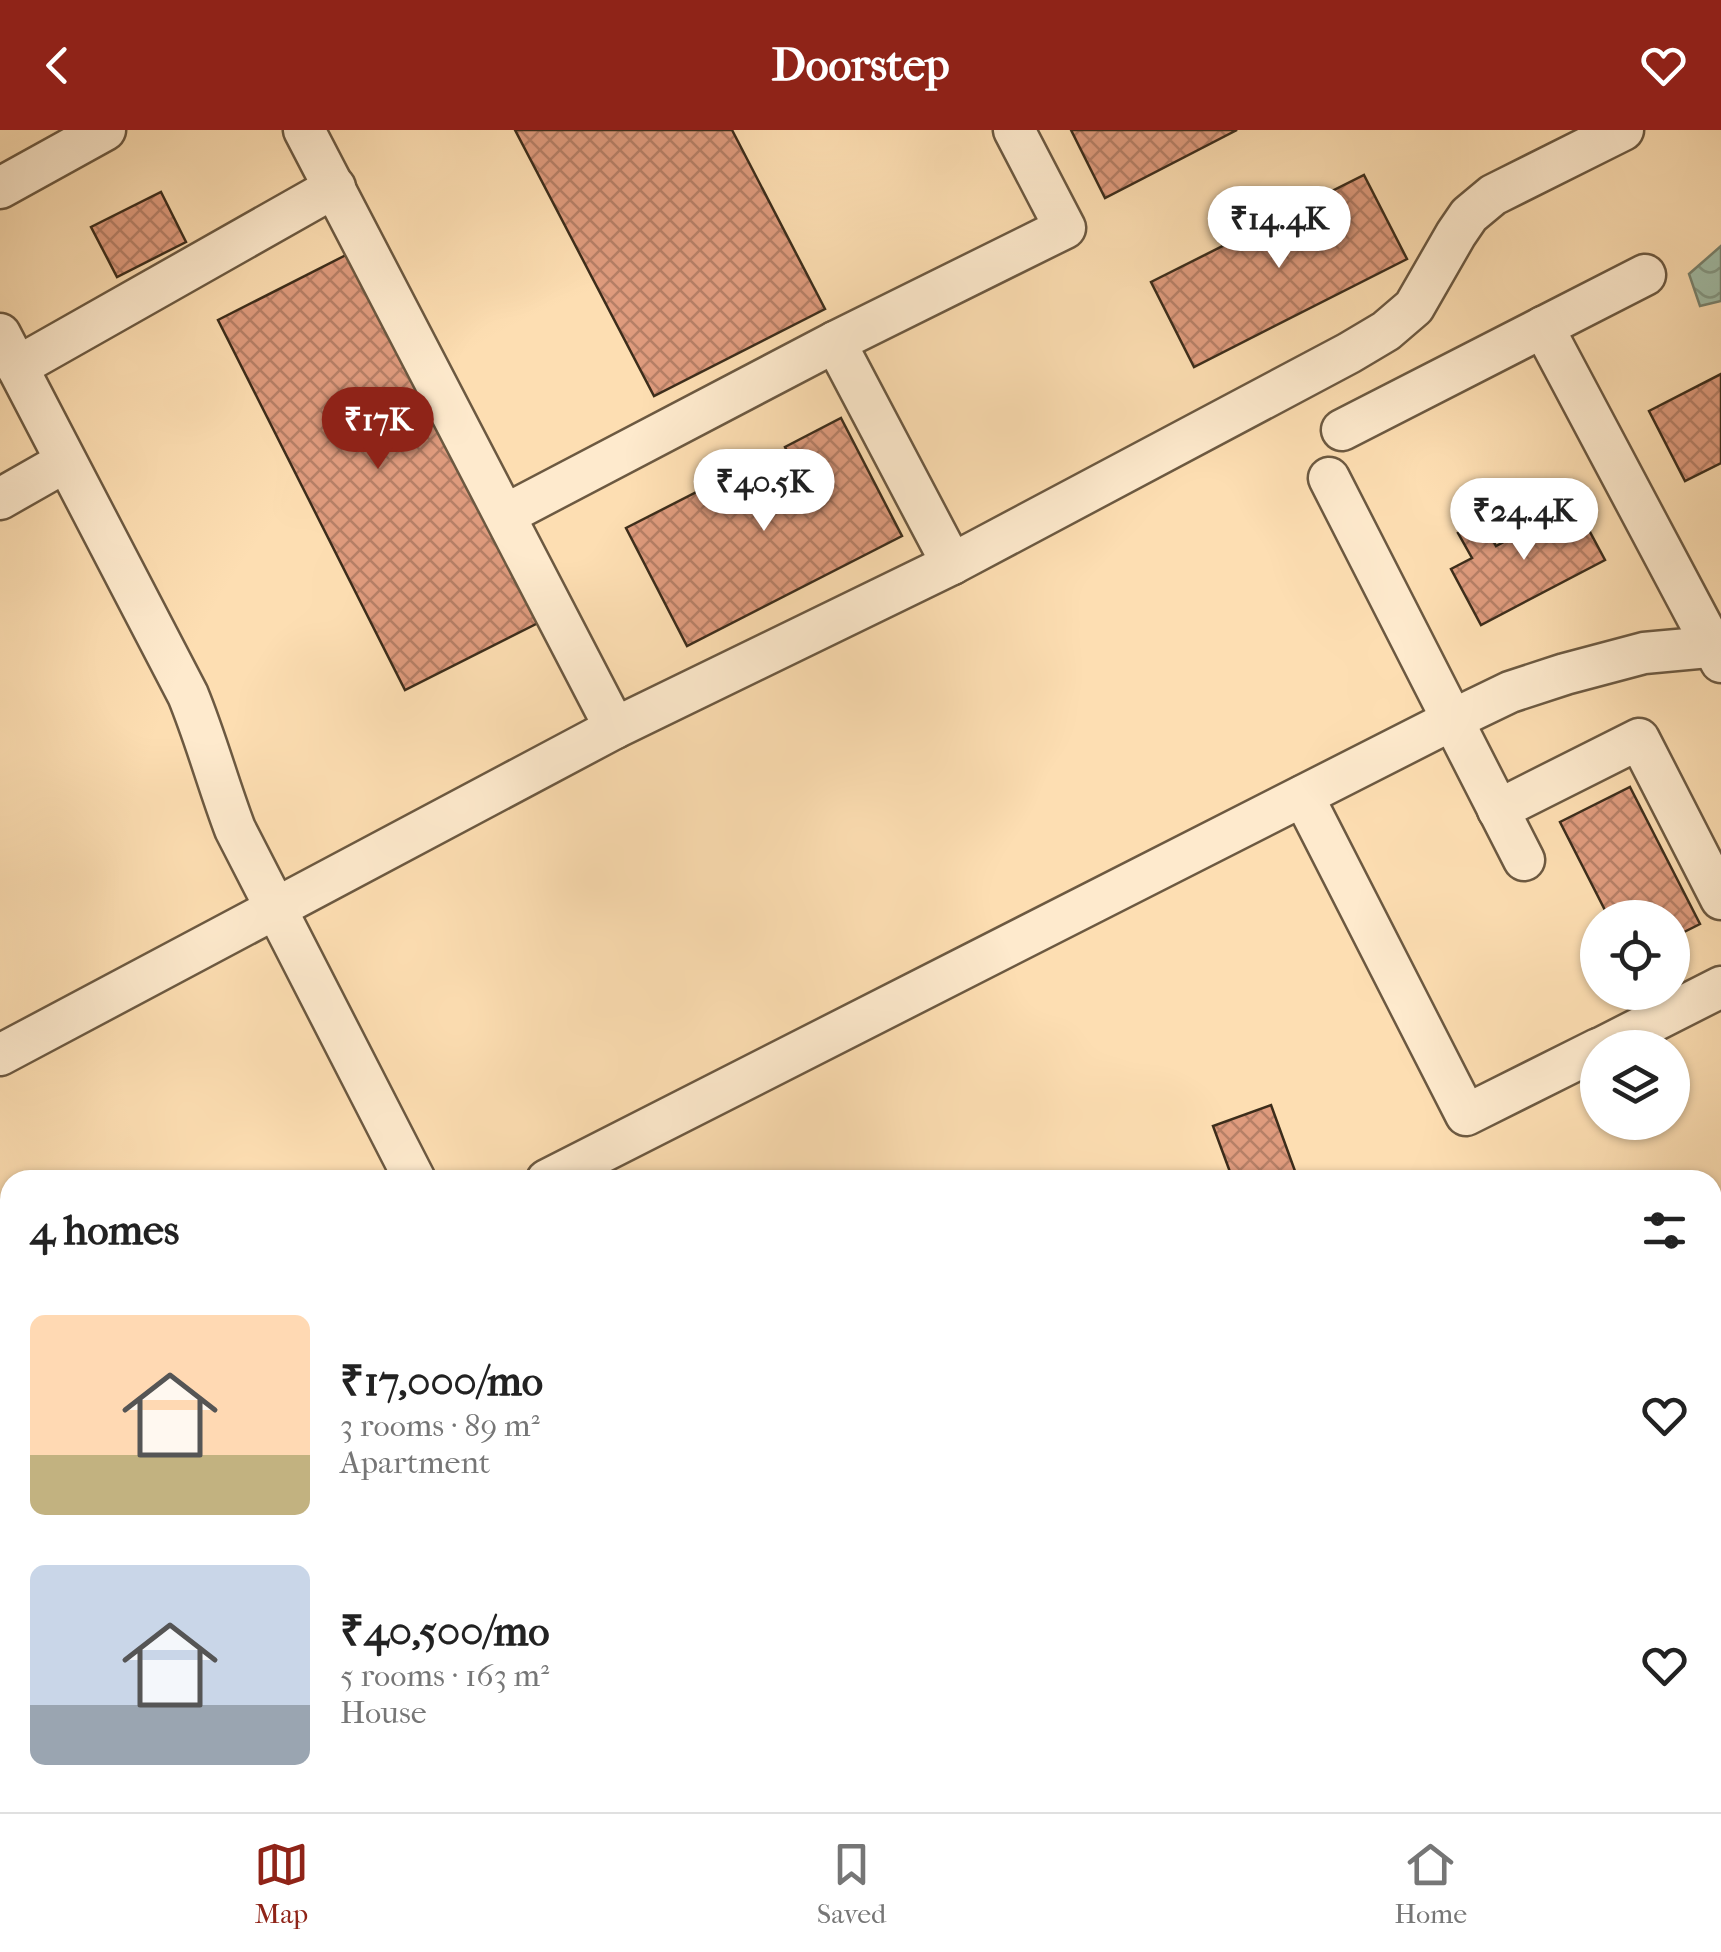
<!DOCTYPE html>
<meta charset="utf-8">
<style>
body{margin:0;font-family:"IM FELL French Canon",serif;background:#f2f2f2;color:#222;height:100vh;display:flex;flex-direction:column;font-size:38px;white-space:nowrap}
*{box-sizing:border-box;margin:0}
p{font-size:32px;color:#767676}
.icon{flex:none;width:55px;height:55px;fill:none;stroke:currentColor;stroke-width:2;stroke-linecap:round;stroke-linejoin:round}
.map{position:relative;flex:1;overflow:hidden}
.sheet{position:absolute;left:0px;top:1040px;width:1722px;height:642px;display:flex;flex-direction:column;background:#fff;border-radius:30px 30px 0 0;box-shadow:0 2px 8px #0004}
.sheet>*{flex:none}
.controls{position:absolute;left:1580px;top:770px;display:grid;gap:20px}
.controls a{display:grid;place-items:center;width:110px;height:110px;border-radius:50%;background:#fff;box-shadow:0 2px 8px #0004;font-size:50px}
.price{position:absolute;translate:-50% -85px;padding:0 22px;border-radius:35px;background:#fff;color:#222;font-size:32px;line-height:65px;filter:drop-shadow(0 2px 5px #0008)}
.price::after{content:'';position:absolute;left:50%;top:60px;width:30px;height:22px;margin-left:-15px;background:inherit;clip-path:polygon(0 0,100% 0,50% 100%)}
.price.selected{background:#8f2418;color:#fff}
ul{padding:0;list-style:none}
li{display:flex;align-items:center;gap:30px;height:250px;padding:0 30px}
li span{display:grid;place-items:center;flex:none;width:280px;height:200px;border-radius:15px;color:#555}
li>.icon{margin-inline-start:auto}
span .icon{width:120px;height:120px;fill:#fffc;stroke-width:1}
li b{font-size:42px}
h2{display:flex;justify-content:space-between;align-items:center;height:120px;padding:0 30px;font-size:42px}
header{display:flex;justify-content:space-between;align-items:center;height:130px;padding:0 30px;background:#8f2418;color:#fff;font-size:45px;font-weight:700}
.tabs{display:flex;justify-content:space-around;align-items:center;height:140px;border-top:2px solid #e0e0e0;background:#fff;font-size:28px;color:#767676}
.tabs a{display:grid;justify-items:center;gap:5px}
.tabs .selected{color:#8f2418}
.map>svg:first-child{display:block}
.water{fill:url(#water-waves);stroke:#79836f;stroke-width:2.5}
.building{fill:url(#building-cross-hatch);stroke:#3c2d1b;stroke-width:2.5}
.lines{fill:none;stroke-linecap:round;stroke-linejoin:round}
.minor-casing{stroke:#6c5941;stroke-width:45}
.minor{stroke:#feeacd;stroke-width:40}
</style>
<header><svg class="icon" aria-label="back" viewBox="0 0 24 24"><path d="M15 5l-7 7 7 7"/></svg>Doorstep<svg class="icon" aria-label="heart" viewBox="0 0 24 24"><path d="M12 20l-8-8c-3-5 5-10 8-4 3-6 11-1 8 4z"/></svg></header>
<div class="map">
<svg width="1721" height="1682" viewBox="0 0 1721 1682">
<defs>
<pattern id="water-waves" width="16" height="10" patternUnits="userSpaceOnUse" patternTransform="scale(2.5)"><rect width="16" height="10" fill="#a1bda7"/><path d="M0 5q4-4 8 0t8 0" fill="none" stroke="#849a87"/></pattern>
<pattern id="building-cross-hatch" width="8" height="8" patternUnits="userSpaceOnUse" patternTransform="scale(2.5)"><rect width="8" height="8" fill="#df9b7d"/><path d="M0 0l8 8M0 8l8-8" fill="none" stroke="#b67f66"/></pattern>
</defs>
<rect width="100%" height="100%" fill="#fddeb2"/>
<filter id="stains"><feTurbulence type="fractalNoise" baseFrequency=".002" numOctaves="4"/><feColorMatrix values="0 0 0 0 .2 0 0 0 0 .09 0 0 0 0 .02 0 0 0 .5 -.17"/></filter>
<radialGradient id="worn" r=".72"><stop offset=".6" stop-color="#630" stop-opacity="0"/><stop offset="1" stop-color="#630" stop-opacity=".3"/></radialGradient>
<path class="water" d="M1721 116V171L1700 176 1689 144Z"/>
<g class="building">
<path d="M515 0H732L825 179 654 266Z"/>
<path d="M1071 0H1237L1105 68Z"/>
<path d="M1364 45 1407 129 1194 237 1151 152Z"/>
<path d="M161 62 186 112 117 147 91 97Z"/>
<path d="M350 123 538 493 405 560 218 190Z"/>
<path d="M1721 244V333L1685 351 1649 281Z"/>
<path d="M841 288 902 406 687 516 626 398 724 348 729 357 790 327 785 317Z"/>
<path d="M1575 374 1605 430 1481 495 1451 439 1472 428 1458 403 1482 390 1496 416Z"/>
<path d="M1630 657 1700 794 1672 808V788H1609L1560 692Z"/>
<path d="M1271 975 1295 1041 1270 1050H1233L1213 996Z"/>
<path d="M88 1672H143L124 1682H93Z"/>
</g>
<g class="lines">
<defs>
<g id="minor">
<path d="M304 0 615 598"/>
<path d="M0 58 105 0"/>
<path d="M1543 197 1721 532"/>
<path d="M0 204 188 565C206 609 218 654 235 699L415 1050"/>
<path d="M835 212 952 434"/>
<path d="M17 237 335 57"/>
<path d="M1342 300 1645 145"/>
<path d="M1329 348 1524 730"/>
<path d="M0 369 65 332"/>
<path d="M505 385 835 212 1065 98 1014 0"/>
<path d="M1303 666 1466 985 1598 919"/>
<path d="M1498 680 1639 609 1721 769"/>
<path d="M1601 918 1721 857"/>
<path d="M0 925 615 598 952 434 1349 223 1386 201 1414 177 1456 104 1469 85 1493 65 1623 0"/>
<path d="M547 1050 1452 590 1510 562 1565 544 1644 523 1721 516"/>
<path d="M1712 1129 1721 1128"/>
<path d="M0 1326 10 1321"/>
<path d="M0 1606 10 1626"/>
<path d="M34 1672 39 1682"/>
<path d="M183 1682 202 1672"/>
<path d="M489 1682 507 1672"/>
</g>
</defs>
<use href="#minor" class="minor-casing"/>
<use href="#minor" class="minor"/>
</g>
<rect width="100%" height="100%" filter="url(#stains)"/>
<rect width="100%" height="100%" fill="url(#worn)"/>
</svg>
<div class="controls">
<a><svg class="icon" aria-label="locate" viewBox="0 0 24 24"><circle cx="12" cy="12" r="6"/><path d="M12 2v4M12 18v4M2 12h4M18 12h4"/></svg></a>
<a><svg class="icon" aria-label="layers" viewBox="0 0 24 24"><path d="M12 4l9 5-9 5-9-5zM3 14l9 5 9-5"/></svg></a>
</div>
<b class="price" style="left:1279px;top:141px">₹14.4K</b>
<b class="price selected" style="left:378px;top:342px">₹17K</b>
<b class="price" style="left:764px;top:404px">₹40.5K</b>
<b class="price" style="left:1524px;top:433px">₹24.4K</b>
<section class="sheet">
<h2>4 homes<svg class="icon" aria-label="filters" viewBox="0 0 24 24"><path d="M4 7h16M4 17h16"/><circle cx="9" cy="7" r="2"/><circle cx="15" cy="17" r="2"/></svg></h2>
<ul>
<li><span style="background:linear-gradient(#ffd9b3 70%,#c2b280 0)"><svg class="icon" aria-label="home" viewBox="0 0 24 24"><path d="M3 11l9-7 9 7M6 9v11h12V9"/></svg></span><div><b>₹17,000/mo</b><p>3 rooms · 89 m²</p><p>Apartment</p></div><svg class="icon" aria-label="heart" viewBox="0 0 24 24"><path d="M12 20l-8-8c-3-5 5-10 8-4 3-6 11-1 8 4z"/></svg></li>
<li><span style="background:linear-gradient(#c9d6e8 70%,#9aa5b1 0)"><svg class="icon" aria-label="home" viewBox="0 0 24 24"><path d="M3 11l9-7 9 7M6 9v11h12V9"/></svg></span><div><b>₹40,500/mo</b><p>5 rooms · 163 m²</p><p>House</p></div><svg class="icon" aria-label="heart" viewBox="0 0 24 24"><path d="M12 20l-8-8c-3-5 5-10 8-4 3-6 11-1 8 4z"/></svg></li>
</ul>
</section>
</div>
<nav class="tabs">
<a class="selected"><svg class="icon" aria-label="map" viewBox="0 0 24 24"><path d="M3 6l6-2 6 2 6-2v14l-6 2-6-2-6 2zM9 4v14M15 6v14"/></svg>Map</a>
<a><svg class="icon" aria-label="saved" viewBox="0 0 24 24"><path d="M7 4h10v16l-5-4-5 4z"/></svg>Saved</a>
<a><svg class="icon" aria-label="home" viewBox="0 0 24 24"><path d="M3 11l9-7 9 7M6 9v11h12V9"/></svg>Home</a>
</nav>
